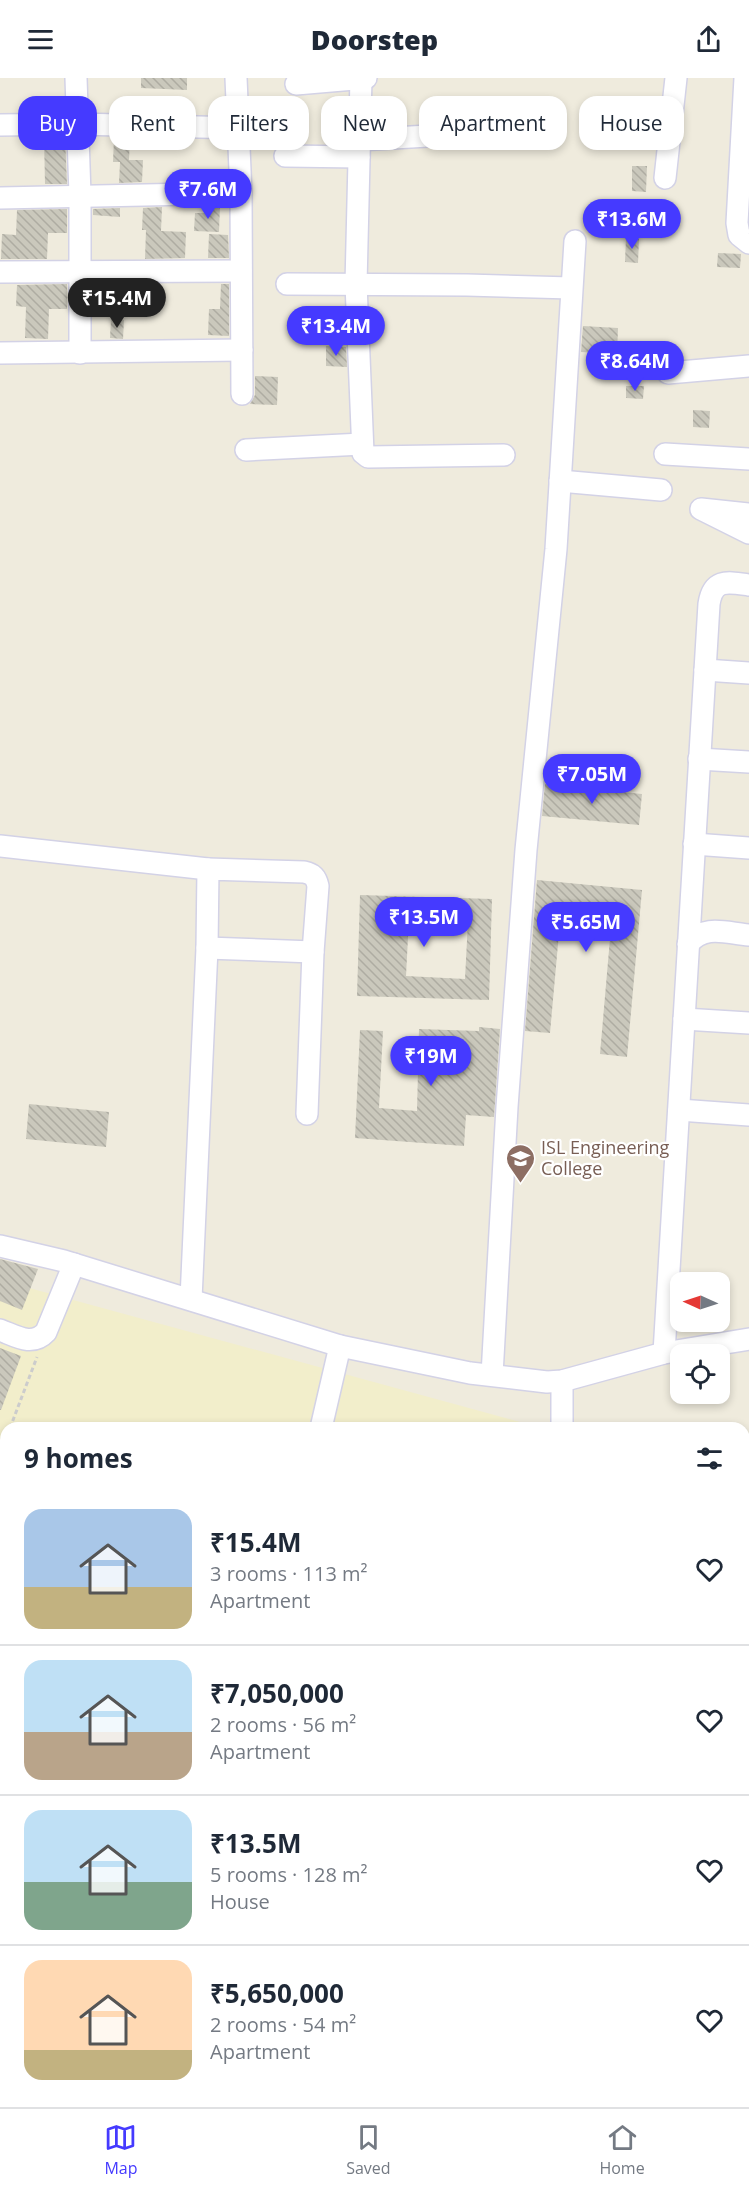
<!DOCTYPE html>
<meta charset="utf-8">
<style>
body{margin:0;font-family:"Open Sans",sans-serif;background:#f6f6f7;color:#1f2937;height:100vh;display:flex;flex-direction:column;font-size:22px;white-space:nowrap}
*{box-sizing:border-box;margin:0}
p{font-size:20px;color:#747a83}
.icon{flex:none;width:33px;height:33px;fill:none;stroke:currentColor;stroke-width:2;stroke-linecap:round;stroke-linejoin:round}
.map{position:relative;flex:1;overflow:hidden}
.side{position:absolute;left:0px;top:1344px;width:750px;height:686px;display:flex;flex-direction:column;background:#fff;border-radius:18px 18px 0 0;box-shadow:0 3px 9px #0003}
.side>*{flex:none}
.hud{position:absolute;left:18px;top:18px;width:714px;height:54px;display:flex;gap:12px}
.needle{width:39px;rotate:273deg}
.controls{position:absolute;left:670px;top:1194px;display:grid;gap:12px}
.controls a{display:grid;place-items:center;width:60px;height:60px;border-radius:12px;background:#fff;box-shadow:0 3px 9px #0003;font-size:30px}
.price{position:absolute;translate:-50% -51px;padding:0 14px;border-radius:21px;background:#453aff;color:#fff;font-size:20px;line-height:39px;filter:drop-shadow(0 2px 3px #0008)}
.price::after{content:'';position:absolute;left:50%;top:36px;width:18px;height:14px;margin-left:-9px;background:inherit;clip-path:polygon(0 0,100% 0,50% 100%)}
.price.on{background:#222;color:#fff}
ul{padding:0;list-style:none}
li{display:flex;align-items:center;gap:18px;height:150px;padding:0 24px}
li+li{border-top:2px solid #e0e1e3}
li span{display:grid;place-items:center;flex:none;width:168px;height:120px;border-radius:18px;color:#555}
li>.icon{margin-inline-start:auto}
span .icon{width:72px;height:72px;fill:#fffc;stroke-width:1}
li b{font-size:26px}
h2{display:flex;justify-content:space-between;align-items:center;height:72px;padding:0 24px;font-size:26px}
.tag{padding:0 21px;border-radius:18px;background:#fff;box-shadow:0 3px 9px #0003;font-size:21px;line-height:54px}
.tag.on{background:#453aff;color:#fff}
header{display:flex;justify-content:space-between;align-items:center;height:78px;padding:0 24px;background:#fff;font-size:27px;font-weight:800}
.tabs{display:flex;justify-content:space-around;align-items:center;height:84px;border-top:2px solid #e0e1e3;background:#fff;font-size:16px;color:#747a83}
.tabs a{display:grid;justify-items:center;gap:3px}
.tabs .on{color:#453aff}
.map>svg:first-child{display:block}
.education{fill:#f2eecb}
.building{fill:url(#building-back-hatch);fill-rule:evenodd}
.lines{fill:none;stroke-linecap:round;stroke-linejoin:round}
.minor-casing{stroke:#d3d2e6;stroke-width:24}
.path{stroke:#ccc;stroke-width:3;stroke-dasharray:4.5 3;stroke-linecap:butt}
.minor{stroke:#fff;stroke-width:21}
.labels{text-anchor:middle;stroke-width:4.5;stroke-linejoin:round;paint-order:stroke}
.education-label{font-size:18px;fill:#785e54;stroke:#fff;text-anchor:start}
</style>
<header><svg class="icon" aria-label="menu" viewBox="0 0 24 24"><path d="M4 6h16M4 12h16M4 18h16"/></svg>Doorstep<svg class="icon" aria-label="share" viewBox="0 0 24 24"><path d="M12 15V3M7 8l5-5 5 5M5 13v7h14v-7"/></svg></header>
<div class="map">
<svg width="749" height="2029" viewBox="0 0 749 2029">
<defs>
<pattern id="building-back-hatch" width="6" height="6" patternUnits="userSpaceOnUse" patternTransform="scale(1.5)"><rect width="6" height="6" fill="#cac8bc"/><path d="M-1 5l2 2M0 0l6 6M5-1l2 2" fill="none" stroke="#aeaca2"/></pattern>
</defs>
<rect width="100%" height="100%" fill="#efebdd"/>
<path class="education" d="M0 1202 520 1344V1350H6V1696H0Z"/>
<g class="building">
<path d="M141 0H187V12L141 10Z"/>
<path d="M44 59H65L67 106H45Z"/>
<path d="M114 60H130L129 82H143L142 104 119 105 120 84H113Z"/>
<path d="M632 88H647L646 114 632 113Z"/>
<path d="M208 128H220L219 154 194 153 195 135H208Z"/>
<path d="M162 129 161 153 186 154 185 180 145 181 146 152H142L143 130Z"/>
<path d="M120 130V139L93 137V131Z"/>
<path d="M67 131V155H48L47 181H1L2 156 16 157 17 132Z"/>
<path d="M209 156 228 157 229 180H208Z"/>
<path d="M626 160 639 161 638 185 625 184Z"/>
<path d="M718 175 741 176 740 190 717 189Z"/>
<path d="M67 206V231H49L48 261 25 260 26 229 16 228 17 207Z"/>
<path d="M93 206H122L121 229 93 228Z"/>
<path d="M221 206H229V258L208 257 209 231H220Z"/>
<path d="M111 241 124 242 123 261 110 260Z"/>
<path d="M583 248 618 250 617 276 581 274Z"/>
<path d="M326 268 346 269 347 289 326 288Z"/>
<path d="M255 298 278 299 277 327 250 326 255 317Z"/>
<path d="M626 308H644L643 321 626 320Z"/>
<path d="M693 332 710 333 709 350 693 349Z"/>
<path d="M545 706 642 716 639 747 542 738Z"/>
<path d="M537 802 642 812 627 979 600 976 611 849 560 844 550 955 525 953Z"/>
<path d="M360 817 492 821 489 922 357 918ZM409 840 468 843 465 901 406 898Z"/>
<path d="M479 949 500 951 494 1039 466 1037 464 1068 355 1060 360 952 383 953 379 1030 417 1033 419 951 479 953Z"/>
<path d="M29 1026 109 1034 106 1069 26 1061Z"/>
<path d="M0 1181 38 1191 22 1232 0 1223Z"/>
<path d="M0 1270 21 1278 1 1332H0Z"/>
</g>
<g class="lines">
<defs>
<g id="minor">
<path d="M76 0 80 117V275"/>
<path d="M236 0 241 115"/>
<path d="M361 0 356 206 363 375 368 379 504 377"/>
<path d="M745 0 737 145 739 157 749 165"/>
<path d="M296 6 366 0"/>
<path d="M0 47 78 46 239 50"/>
<path d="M359 62 428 58"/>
<path d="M285 78 359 79"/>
<path d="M665 100 676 0"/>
<path d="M0 120 241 115 242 316"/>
<path d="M0 194 241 193"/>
<path d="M287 206 467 207 571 210"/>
<path d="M0 275 242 272"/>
<path d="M668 295 749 288"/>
<path d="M246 372 362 366"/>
<path d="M665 376 749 381"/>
<path d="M560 403 661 412"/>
<path d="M749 436 701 431 749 455"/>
<path d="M705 592 749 595"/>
<path d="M699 681 749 684"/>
<path d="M694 766 749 770"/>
<path d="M0 768 208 791"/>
<path d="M688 866C705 846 725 855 749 857"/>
<path d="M207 870 313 874"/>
<path d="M684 941 749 945"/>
<path d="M679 1032 749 1037"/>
<path d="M0 1168 64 1183 340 1268 470 1295 547 1304 562 1303 664 1275 749 1261"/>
<path d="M191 1221 207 870 208 791 304 794C313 796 316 799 318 808L313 874 307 1036"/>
<path d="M0 1252C16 1258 32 1269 46 1254L74 1186"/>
<path d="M664 1275 709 526C713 500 728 504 749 507"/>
<path d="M492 1297 507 1029 526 772 556 471 575 163"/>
<path d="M321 1350 340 1268"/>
<path d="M562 1350V1303"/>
<path d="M744 1428H749"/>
<path d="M744 1539H749"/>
<path d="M744 1761H749"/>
<path d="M63 2029H65"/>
</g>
</defs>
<use href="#minor" class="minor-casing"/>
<g class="path">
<path d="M10 1350 37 1279"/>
<path d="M0 1378 6 1361"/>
<path d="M0 1482 6 1484"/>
</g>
<use href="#minor" class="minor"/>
</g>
<defs>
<symbol id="university-pin" viewBox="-11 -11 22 30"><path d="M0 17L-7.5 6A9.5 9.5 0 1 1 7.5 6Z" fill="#8d6e63" stroke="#fff"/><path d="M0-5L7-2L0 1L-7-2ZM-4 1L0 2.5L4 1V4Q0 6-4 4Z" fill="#fff"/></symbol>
</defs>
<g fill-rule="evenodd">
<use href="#university-pin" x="504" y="1064" width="33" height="45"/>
</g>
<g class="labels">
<g class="education-label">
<text x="541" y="1076">ISL Engineering<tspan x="541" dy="21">College</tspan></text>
</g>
</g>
</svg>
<div class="controls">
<a><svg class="needle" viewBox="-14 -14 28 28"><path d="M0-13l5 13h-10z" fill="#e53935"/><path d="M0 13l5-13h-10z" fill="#747a83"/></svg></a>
<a><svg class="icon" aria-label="locate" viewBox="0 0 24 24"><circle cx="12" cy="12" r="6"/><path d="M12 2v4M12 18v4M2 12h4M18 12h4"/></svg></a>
</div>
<b class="price" style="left:208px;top:142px">₹7.6M</b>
<b class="price" style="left:632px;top:172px">₹13.6M</b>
<b class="price on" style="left:117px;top:251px">₹15.4M</b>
<b class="price" style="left:336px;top:279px">₹13.4M</b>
<b class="price" style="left:635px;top:314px">₹8.64M</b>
<b class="price" style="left:592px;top:727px">₹7.05M</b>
<b class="price" style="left:424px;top:870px">₹13.5M</b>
<b class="price" style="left:586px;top:875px">₹5.65M</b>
<b class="price" style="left:431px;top:1009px">₹19M</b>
<div class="hud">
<a class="tag on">Buy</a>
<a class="tag">Rent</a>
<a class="tag">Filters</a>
<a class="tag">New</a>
<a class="tag">Apartment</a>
<a class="tag">House</a>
</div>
<section class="side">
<h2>9 homes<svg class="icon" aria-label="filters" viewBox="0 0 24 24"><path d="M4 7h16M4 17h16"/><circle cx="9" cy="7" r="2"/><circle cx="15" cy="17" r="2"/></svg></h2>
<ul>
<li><span style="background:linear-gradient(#a9c7e8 65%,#c2b280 0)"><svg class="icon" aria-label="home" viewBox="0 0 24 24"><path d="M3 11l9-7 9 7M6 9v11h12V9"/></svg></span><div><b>₹15.4M</b><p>3 rooms · 113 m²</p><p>Apartment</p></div><svg class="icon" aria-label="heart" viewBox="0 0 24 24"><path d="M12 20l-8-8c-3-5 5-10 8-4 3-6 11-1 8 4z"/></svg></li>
<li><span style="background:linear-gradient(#bfe0f5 60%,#b9a48a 0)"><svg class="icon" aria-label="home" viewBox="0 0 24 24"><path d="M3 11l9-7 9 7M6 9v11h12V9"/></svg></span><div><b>₹7,050,000</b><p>2 rooms · 56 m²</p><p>Apartment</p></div><svg class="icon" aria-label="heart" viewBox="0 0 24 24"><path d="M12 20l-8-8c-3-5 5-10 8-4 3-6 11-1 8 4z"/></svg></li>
<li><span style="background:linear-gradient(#bfe0f5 60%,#7fa58c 0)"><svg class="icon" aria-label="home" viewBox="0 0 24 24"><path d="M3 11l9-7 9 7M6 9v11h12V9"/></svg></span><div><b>₹13.5M</b><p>5 rooms · 128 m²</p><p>House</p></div><svg class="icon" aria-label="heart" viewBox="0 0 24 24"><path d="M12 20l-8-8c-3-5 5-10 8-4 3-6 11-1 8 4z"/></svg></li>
<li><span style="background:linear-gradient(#ffd9b3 75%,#c2b280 0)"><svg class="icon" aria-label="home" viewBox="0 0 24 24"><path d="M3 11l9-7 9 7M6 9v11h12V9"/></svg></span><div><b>₹5,650,000</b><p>2 rooms · 54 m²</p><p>Apartment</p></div><svg class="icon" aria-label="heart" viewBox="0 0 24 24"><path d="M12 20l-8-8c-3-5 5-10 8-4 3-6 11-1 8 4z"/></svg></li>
</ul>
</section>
</div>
<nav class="tabs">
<a class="on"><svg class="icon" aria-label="map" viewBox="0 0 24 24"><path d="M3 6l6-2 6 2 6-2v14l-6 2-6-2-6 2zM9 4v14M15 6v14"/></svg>Map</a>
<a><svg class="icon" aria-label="saved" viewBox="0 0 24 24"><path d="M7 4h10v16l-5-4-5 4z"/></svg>Saved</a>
<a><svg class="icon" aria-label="home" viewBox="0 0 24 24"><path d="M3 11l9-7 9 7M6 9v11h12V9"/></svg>Home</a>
</nav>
